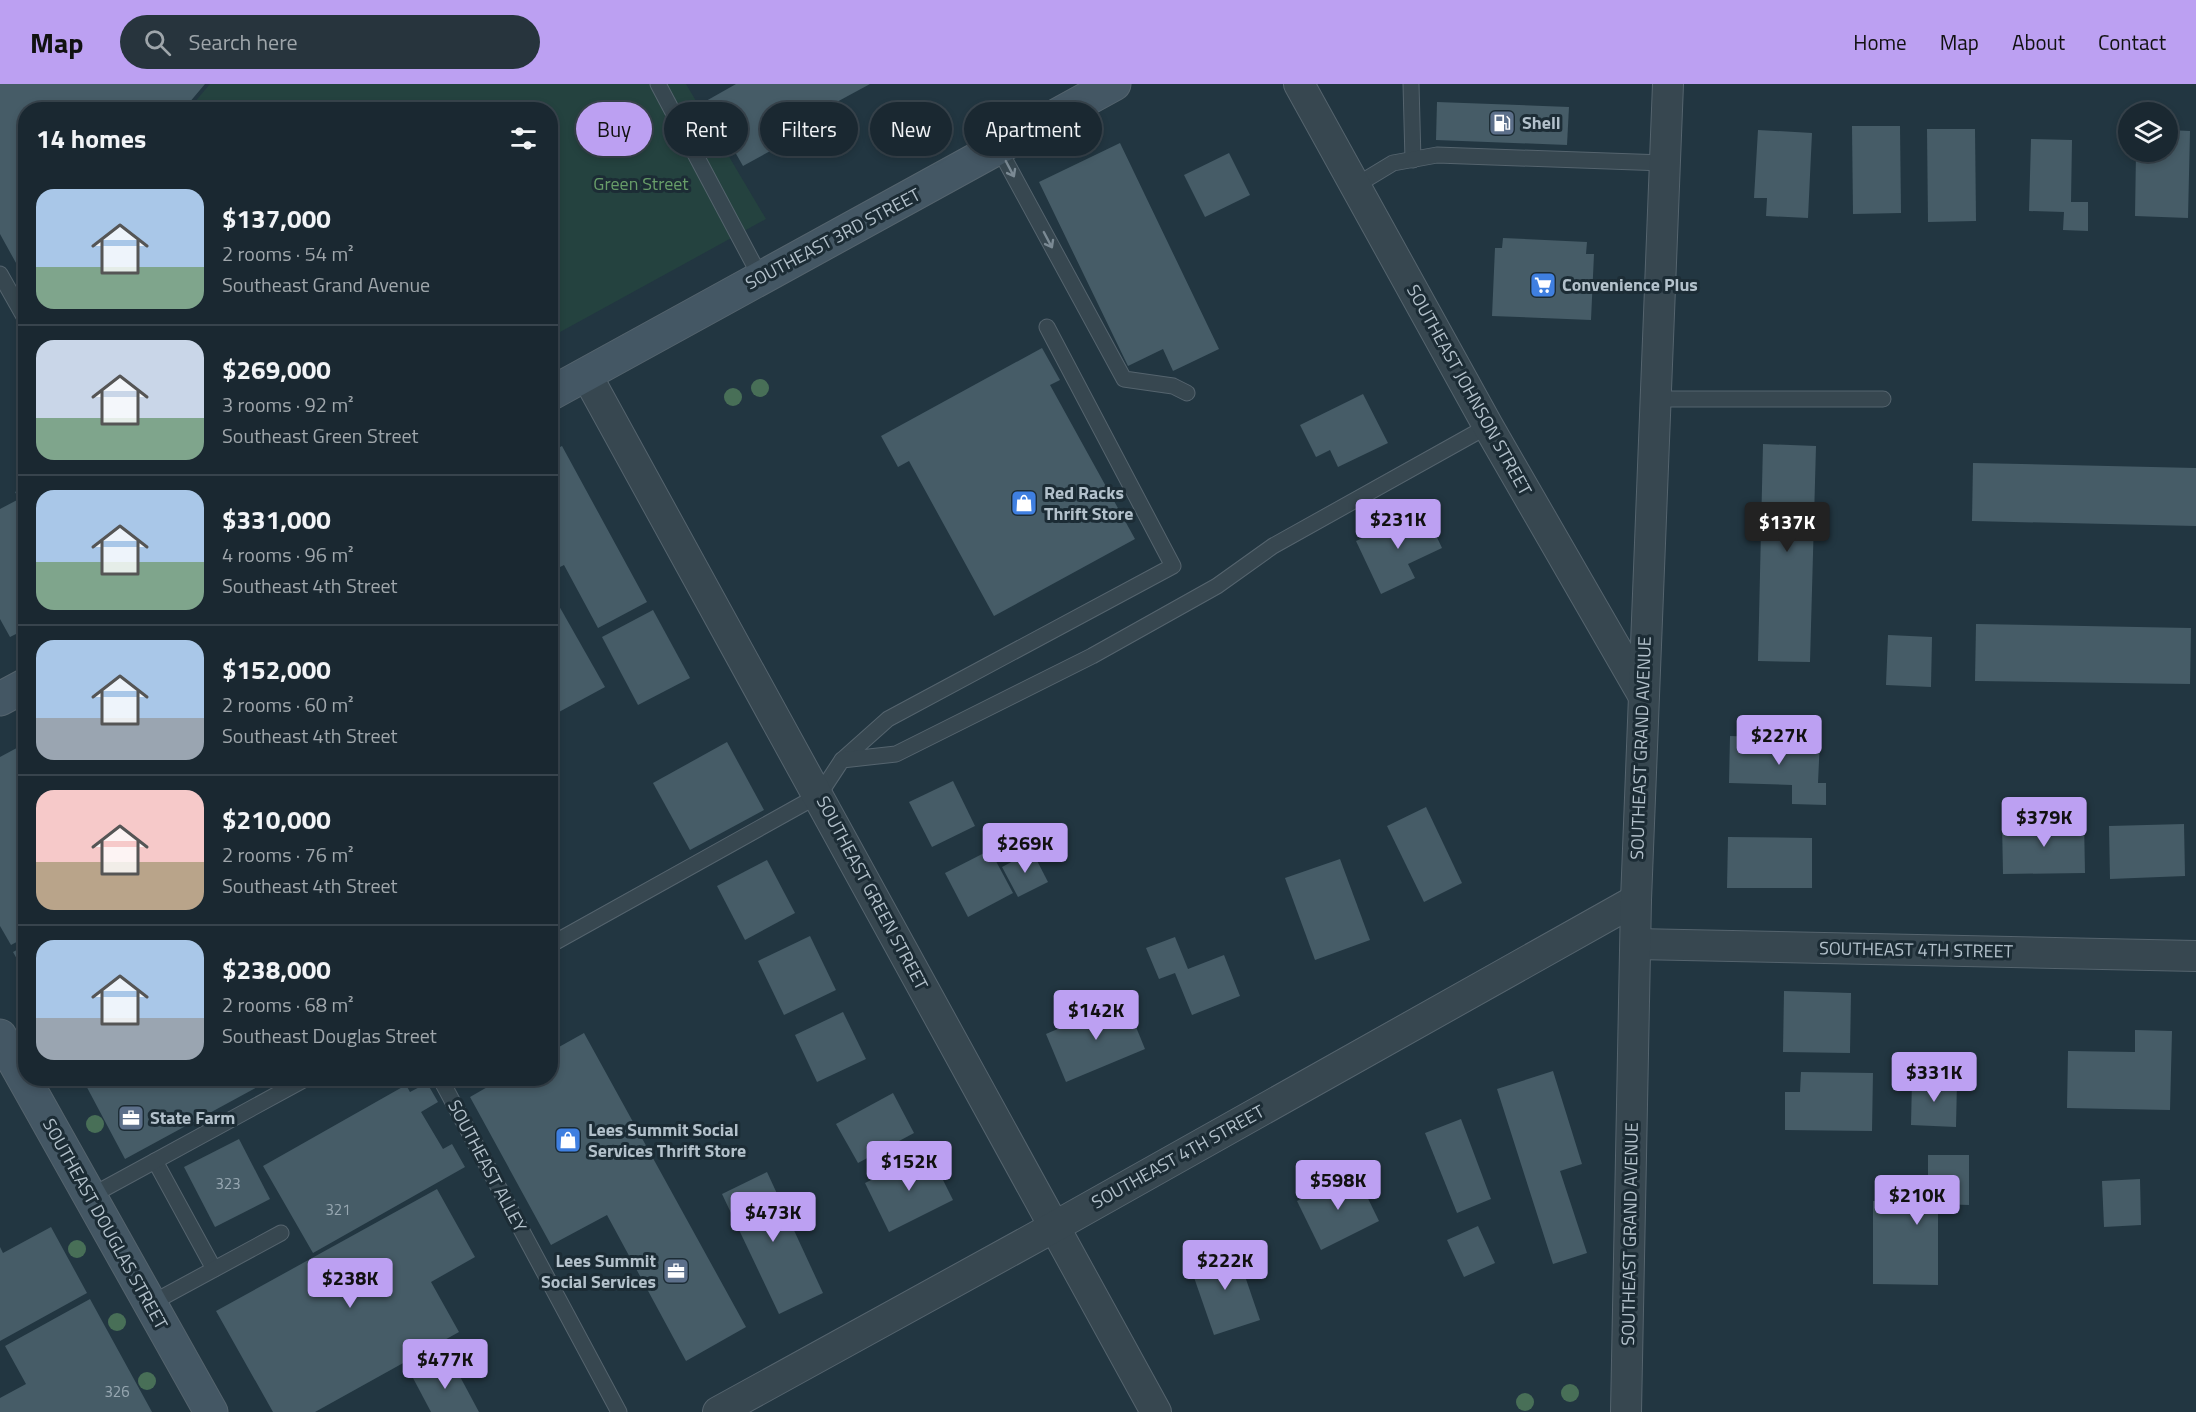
<!DOCTYPE html>
<meta charset="utf-8">
<style>
body{margin:0;font-family:"Titillium Web",sans-serif;background:#27343d;color:#f1f3f6;height:100vh;display:flex;flex-direction:column;font-size:22px;white-space:nowrap}
*{box-sizing:border-box;margin:0}
p{font-size:20px;color:#9fa6ab}
.icon{flex:none;width:33px;height:33px;fill:none;stroke:currentColor;stroke-width:2;stroke-linecap:round;stroke-linejoin:round}
.map{position:relative;flex:1;overflow:hidden}
.drawer{position:absolute;left:18px;top:18px;width:540px;height:984px;display:flex;flex-direction:column;background:#1a2831;border-radius:24px;box-shadow:0 3px 9px #0003,0 0 0 2px #38444d}
.drawer>*{flex:none}
.hud{position:absolute;left:576px;top:18px;width:570px;height:54px;display:flex;gap:12px}
.tools{position:absolute;left:2118px;top:18px;display:grid;gap:12px}
.tools a{display:grid;place-items:center;width:60px;height:60px;border-radius:50%;background:#1a2831;box-shadow:0 3px 9px #0003,0 0 0 2px #38444d;font-size:30px}
.price{position:absolute;translate:-50% -51px;padding:0 14px;border-radius:6px;background:#bca0f2;color:#111;font-size:20px;line-height:39px;filter:drop-shadow(0 2px 3px #0008)}
.price::after{content:'';position:absolute;left:50%;top:36px;width:18px;height:14px;margin-left:-9px;background:inherit;clip-path:polygon(0 0,100% 0,50% 100%)}
.price.current{background:#222;color:#fff}
ul{padding:0;list-style:none}
li{display:flex;align-items:center;gap:18px;height:150px;padding:0 18px}
li+li{border-top:2px solid #38444d}
li span{display:grid;place-items:center;flex:none;width:168px;height:120px;border-radius:18px;color:#555}
li>.icon{margin-inline-start:auto}
span .icon{width:72px;height:72px;fill:#fffc;stroke-width:1}
li b{font-size:26px}
h2{display:flex;justify-content:space-between;align-items:center;height:72px;padding:0 18px;font-size:26px}
.tag{padding:0 21px;border-radius:27px;background:#1a2831;box-shadow:0 3px 9px #0003,0 0 0 2px #38444d;font-size:21px;line-height:54px}
.tag.current{background:#bca0f2;color:#111}
header{display:flex;align-items:center;gap:36px;box-sizing:border-box;height:84px;padding:0 30px;background:#bca0f2;color:#111}
header strong{font-size:28px}
nav{display:flex;gap:33px;margin-inline-start:auto;font-size:21px}
.search{width:420px;height:54px;background:#27343d;display:flex;align-items:center;gap:15px;box-sizing:border-box;padding:0 21px;border-radius:33px;color:#9fa6ab;font-size:22px}
.map>svg:first-child{display:block}
.green{fill:#24423f}
.building{fill:#465c67}
.lines{fill:none;stroke-linecap:round;stroke-linejoin:round}
.lane-casing{stroke:#55646e;stroke-width:17}
.street-casing{stroke:#55646e;stroke-width:32}
.secondary-casing{stroke:#55646e;stroke-width:35}
.lane{stroke:#374750;stroke-width:15}
.street{stroke:#374750;stroke-width:30}
.secondary{stroke:#445764;stroke-width:33}
.tree{fill:#486f57}
.oneway{stroke:#7b8a94}
.labels{text-anchor:middle;stroke-width:6;stroke-linejoin:round;paint-order:stroke}
.number-label{font-size:15px;fill:#98a8b2}
.poi-label{font-size:18px;font-weight:bold;fill:#b3c1cb;stroke:#1c2c35;text-anchor:start}
.park-label{font-size:18px;fill:#689e69;stroke:#1c2c35}
.street-label{font-size:18px;fill:#b3c1cb;stroke:#1c2c35}
</style>
<header>
<strong>Map</strong>
<div class="search"><svg class="icon" aria-label="search" viewBox="0 0 24 24"><circle cx="10" cy="10" r="6"/><path d="M15 15l6 6"/></svg>Search here</div>
<nav><a>Home</a><a>Map</a><a>About</a><a>Contact</a></nav>
</header>
<div class="map">
<svg width="2196" height="1328" viewBox="0 0 2196 1328">
<rect width="100%" height="100%" fill="#223641"/>
<path class="green" d="M210 0H686L766 135 551 253 550 26H188Z"/>
<g class="building">
<path d="M0 0H205L183 26H26V197L0 150Z"/>
<path d="M736 0H870L798 39 803 49 743 82 706 17Z"/>
<path d="M1437 18 1569 23 1567 61 1436 56Z"/>
<path d="M1852 42H1900L1901 129 1853 130Z"/>
<path d="M1927 45H1975L1976 137 1928 138Z"/>
<path d="M1758 46 1812 49 1808 134 1766 132 1767 114H1754Z"/>
<path d="M2168 46 2190 47 2188 134 2135 132 2136 68H2168Z"/>
<path d="M2031 55 2072 56 2071 118H2088V147L2063 146 2064 128 2029 127Z"/>
<path d="M1120 59 1219 265 1173 287 1163 265 1128 282 1039 98Z"/>
<path d="M1229 69 1250 111 1205 133 1184 91Z"/>
<path d="M1503 154 1587 158 1586 170H1594L1591 236 1492 232 1495 164H1502Z"/>
<path d="M1042 264 1060 296 1050 301 1135 455 994 532 909 377 898 383 881 352Z"/>
<path d="M1363 310 1388 359 1338 383 1330 366 1316 373 1300 341Z"/>
<path d="M1763 360 1816 362 1810 578 1758 577Z"/>
<path d="M562 362 647 518 598 544 564 481 550 488V368Z"/>
<path d="M1973 379 2196 384V442L1972 437Z"/>
<path d="M26 402V545L10 553 0 535V425L19 415 15 408Z"/>
<path d="M1424 426 1442 464 1408 480 1415 494 1381 510 1356 457Z"/>
<path d="M550 506 605 603 559 628 550 612Z"/>
<path d="M653 526 690 594 638 621 602 553Z"/>
<path d="M1976 540 2191 544 2190 600 1975 597Z"/>
<path d="M1888 551 1932 553 1931 603 1886 601Z"/>
<path d="M1730 652 1820 655 1818 699H1826V721L1792 720V701L1729 699Z"/>
<path d="M727 658 764 726 690 766 653 699Z"/>
<path d="M26 659V853L11 861 0 842V673Z"/>
<path d="M953 697 975 742 932 763 909 718Z"/>
<path d="M1426 723 1462 799 1424 818 1387 742Z"/>
<path d="M2084 737 2085 789 2003 790 2002 739Z"/>
<path d="M2184 740 2185 792 2110 795 2109 742Z"/>
<path d="M1728 753 1812 754V804H1727Z"/>
<path d="M990 766 1013 809 968 833 945 789Z"/>
<path d="M1032 767 1048 798 1018 813 1002 783Z"/>
<path d="M1340 775 1370 856 1315 876 1285 794Z"/>
<path d="M767 776 795 829 745 856 717 802Z"/>
<path d="M810 852 836 906 784 931 758 877Z"/>
<path d="M1175 853 1188 885 1224 871 1240 912 1192 931 1175 889 1159 895 1146 864Z"/>
<path d="M26 861V891L13 868Z"/>
<path d="M1784 907 1851 909 1850 969 1783 968Z"/>
<path d="M1125 916 1145 965 1066 998 1046 950Z"/>
<path d="M843 928 866 975 817 998 795 951Z"/>
<path d="M2135 946 2172 947 2170 1026 2067 1024 2068 967 2135 968Z"/>
<path d="M584 949 746 1243 686 1277 607 1131 551 1161 470 1013 503 994H550V968Z"/>
<path d="M1553 987 1582 1080 1560 1087 1587 1169 1553 1180 1497 1005Z"/>
<path d="M1801 988 1873 989 1872 1047 1785 1046V1008H1800Z"/>
<path d="M82 994H136L138 999 146 994H274L125 1075Z"/>
<path d="M1912 996 1957 997 1956 1043 1911 1041Z"/>
<path d="M427 999 438 1018 421 1028 443 1065 452 1060 465 1083 313 1169 263 1082 406 1001 410 1008Z"/>
<path d="M893 1009 914 1049 858 1079 836 1040Z"/>
<path d="M1461 1035 1491 1115 1457 1129 1425 1049Z"/>
<path d="M239 1055 270 1115 215 1143 184 1083Z"/>
<path d="M929 1068 953 1116 889 1148 865 1099Z"/>
<path d="M1928 1071H1969V1121L1938 1120V1201L1873 1200V1117H1928Z"/>
<path d="M767 1088 823 1209 779 1230 722 1110Z"/>
<path d="M1355 1088 1379 1137 1321 1166 1297 1117Z"/>
<path d="M2140 1095 2141 1141 2104 1143 2102 1097Z"/>
<path d="M437 1105 475 1173 431 1198 459 1248 315 1328H273L216 1227Z"/>
<path d="M1478 1142 1495 1179 1464 1193 1447 1156Z"/>
<path d="M51 1143 87 1209 0 1257V1163L3 1169Z"/>
<path d="M1235 1163 1260 1236 1214 1251 1189 1179Z"/>
<path d="M90 1215 152 1328H0V1314L26 1300 5 1262Z"/>
<path d="M450 1274 479 1328H431L413 1294Z"/>
</g>
<g class="lines">
<defs>
<g id="lane">
<path d="M658 0 761 194"/>
<path d="M1411 0 1413 76"/>
<path d="M999 65 1124 295 1173 302 1187 309"/>
<path d="M1355 102 1393 79 1437 71 1664 79"/>
<path d="M0 190 26 236"/>
<path d="M1654 315H1883"/>
<path d="M842 676 888 635 1173 482 1047 243"/>
<path d="M550 861 819 711 842 676 896 670 1092 572 1217 502 1273 462 1488 342"/>
<path d="M440 994 619 1328"/>
<path d="M155 1077 214 1185"/>
<path d="M89 1113 307 994"/>
<path d="M150 1220 281 1149"/>
</g>
<g id="street">
<path d="M1299 0 1488 342 1643 611"/>
<path d="M586 290 1156 1328"/>
<path d="M1636 860 2196 872"/>
<path d="M718 1328 1054 1143 1636 816"/>
<path d="M1626 1328 1636 816 1668 0"/>
</g>
<g id="secondary">
<path d="M550 310 1114 0"/>
<path d="M0 615 26 601"/>
<path d="M0 952 211 1328"/>
</g>
</defs>
<use href="#lane" class="lane-casing"/>
<use href="#street" class="street-casing"/>
<use href="#secondary" class="secondary-casing"/>
<use href="#lane" class="lane"/>
<use href="#street" class="street"/>
<use href="#secondary" class="secondary"/>
</g>
<g class="tree">
<circle cx="760" cy="304" r="9"/>
<circle cx="733" cy="313" r="9"/>
<circle cx="95" cy="1040" r="9"/>
<circle cx="77" cy="1165" r="9"/>
<circle cx="117" cy="1238" r="9"/>
<circle cx="147" cy="1297" r="9"/>
<circle cx="1570" cy="1309" r="9"/>
<circle cx="1525" cy="1318" r="9"/>
</g>
<defs><path id="oneway-shaft" d="M-6 0H5M1.5-3L5.5 0L1.5 3" fill="none" stroke-width="1.6" stroke-linecap="round" stroke-linejoin="round" transform="scale(1.5)"/></defs>
<g class="oneway">
<use href="#oneway-shaft" transform="translate(1010 85) rotate(62)"/>
<use href="#oneway-shaft" transform="translate(1048 156) rotate(62)"/>
</g>
<defs>
<symbol id="fuel-square" viewBox="-11 -11 22 22"><rect x="-9" y="-9" width="18" height="18" rx="4" fill="#5c6f8a" stroke="#1c2c35"/><path d="M-5.5-6h7V0h2V4h1.3V-2.5L3-4.5l.8-.8L6-3V5H2.5V1h-1V6h-7ZM-4.2-4.7v3.2H.2V-4.7Z" fill="#fff"/></symbol>
<symbol id="supermarket-square" viewBox="-11 -11 22 22"><rect x="-9" y="-9" width="18" height="18" rx="4" fill="#3f7fe0" stroke="#1c2c35"/><path d="M-6-5.5h2.5l.6 2H6L4.5 2H-2.5L-4.4-4H-6ZM-1.5 3.2a1.3 1.3 0 1 0 .1 0ZM3 3.2a1.3 1.3 0 1 0 .1 0Z" fill="#fff"/></symbol>
<symbol id="shop-square" viewBox="-11 -11 22 22"><rect x="-9" y="-9" width="18" height="18" rx="4" fill="#3f7fe0" stroke="#1c2c35"/><path d="M-5-2.5h2.3a2.7 3.5 0 0 1 5.4 0H5L5.5 6h-11ZM-1.5-2.5h3a1.5 2.3 0 0 0-3 0Z" fill="#fff"/></symbol>
<symbol id="office-square" viewBox="-11 -11 22 22"><rect x="-9" y="-9" width="18" height="18" rx="4" fill="#5c6f8a" stroke="#1c2c35"/><path d="M-6-3h4V-5.5h4V-3h4V5H-6ZM-1-4.5V-3h2v-1.5ZM-6 0V1H6V0Z" fill="#fff"/></symbol>
</defs>
<g fill-rule="evenodd">
<use href="#fuel-square" x="1487" y="24" width="30" height="30"/>
<use href="#supermarket-square" x="1528" y="186" width="30" height="30"/>
<use href="#shop-square" x="1009" y="404" width="30" height="30"/>
<use href="#office-square" x="116" y="1019" width="30" height="30"/>
<use href="#shop-square" x="553" y="1041" width="30" height="30"/>
<use href="#office-square" x="661" y="1172" width="30" height="30"/>
</g>
<g class="labels">
<g class="number-label">
<text x="228" y="1105">323</text>
<text x="338" y="1131">321</text>
<text x="117" y="1313">326</text>
</g>
<g class="poi-label">
<text x="1522" y="45">Shell</text>
<text x="1562" y="207">Convenience Plus</text>
<text x="1044" y="415">Red Racks<tspan x="1044" dy="21">Thrift Store</tspan></text>
<text x="150" y="1040">State Farm</text>
<text x="588" y="1052">Lees Summit Social<tspan x="588" dy="21">Services Thrift Store</tspan></text>
<text x="656" y="1183" text-anchor="end">Lees Summit<tspan x="656" dy="21">Social Services</tspan></text>
</g>
<g class="park-label">
<text x="641" y="106">Green Street</text>
</g>
<g class="street-label">
<text transform="translate(833 155) rotate(-28)" y="6">SOUTHEAST 3RD STREET</text>
<text transform="translate(1469 306) rotate(61)" y="6">SOUTHEAST JOHNSON STREET</text>
<text transform="translate(1641 664) rotate(-88)" y="6">SOUTHEAST GRAND AVENUE</text>
<text transform="translate(872 809) rotate(62)" y="6">SOUTHEAST GREEN STREET</text>
<text transform="translate(1916 866) rotate(1)" y="6">SOUTHEAST 4TH STREET</text>
<text transform="translate(1178 1073) rotate(-29)" y="6">SOUTHEAST 4TH STREET</text>
<text transform="translate(487 1082) rotate(62)" y="6">SOUTHEAST ALLEY</text>
<text transform="translate(105 1140) rotate(61)" y="6">SOUTHEAST DOUGLAS STREET</text>
<text transform="translate(1630 1150) rotate(-89)" y="6">SOUTHEAST GRAND AVENUE</text>
</g>
</g>
</svg>
<div class="tools">
<a><svg class="icon" aria-label="layers" viewBox="0 0 24 24"><path d="M12 4l9 5-9 5-9-5zM3 14l9 5 9-5"/></svg></a>
</div>
<b class="price" style="left:1398px;top:466px">$231K</b>
<b class="price current" style="left:1787px;top:469px">$137K</b>
<b class="price" style="left:1779px;top:682px">$227K</b>
<b class="price" style="left:2044px;top:764px">$379K</b>
<b class="price" style="left:1025px;top:790px">$269K</b>
<b class="price" style="left:1096px;top:957px">$142K</b>
<b class="price" style="left:1934px;top:1019px">$331K</b>
<b class="price" style="left:909px;top:1108px">$152K</b>
<b class="price" style="left:1338px;top:1127px">$598K</b>
<b class="price" style="left:1917px;top:1142px">$210K</b>
<b class="price" style="left:773px;top:1159px">$473K</b>
<b class="price" style="left:1225px;top:1207px">$222K</b>
<b class="price" style="left:350px;top:1225px">$238K</b>
<b class="price" style="left:445px;top:1306px">$477K</b>
<div class="hud">
<a class="tag current">Buy</a>
<a class="tag">Rent</a>
<a class="tag">Filters</a>
<a class="tag">New</a>
<a class="tag">Apartment</a>
</div>
<section class="drawer">
<h2>14 homes<svg class="icon" aria-label="filters" viewBox="0 0 24 24"><path d="M4 7h16M4 17h16"/><circle cx="9" cy="7" r="2"/><circle cx="15" cy="17" r="2"/></svg></h2>
<ul>
<li><span style="background:linear-gradient(#a9c7e8 65%,#7fa58c 0)"><svg class="icon" aria-label="home" viewBox="0 0 24 24"><path d="M3 11l9-7 9 7M6 9v11h12V9"/></svg></span><div><b>$137,000</b><p>2 rooms · 54 m²</p><p>Southeast Grand Avenue</p></div></li>
<li><span style="background:linear-gradient(#c9d6e8 65%,#7fa58c 0)"><svg class="icon" aria-label="home" viewBox="0 0 24 24"><path d="M3 11l9-7 9 7M6 9v11h12V9"/></svg></span><div><b>$269,000</b><p>3 rooms · 92 m²</p><p>Southeast Green Street</p></div></li>
<li><span style="background:linear-gradient(#a9c7e8 60%,#7fa58c 0)"><svg class="icon" aria-label="home" viewBox="0 0 24 24"><path d="M3 11l9-7 9 7M6 9v11h12V9"/></svg></span><div><b>$331,000</b><p>4 rooms · 96 m²</p><p>Southeast 4th Street</p></div></li>
<li><span style="background:linear-gradient(#a9c7e8 65%,#9aa5b1 0)"><svg class="icon" aria-label="home" viewBox="0 0 24 24"><path d="M3 11l9-7 9 7M6 9v11h12V9"/></svg></span><div><b>$152,000</b><p>2 rooms · 60 m²</p><p>Southeast 4th Street</p></div></li>
<li><span style="background:linear-gradient(#f6c9c9 60%,#b9a48a 0)"><svg class="icon" aria-label="home" viewBox="0 0 24 24"><path d="M3 11l9-7 9 7M6 9v11h12V9"/></svg></span><div><b>$210,000</b><p>2 rooms · 76 m²</p><p>Southeast 4th Street</p></div></li>
<li><span style="background:linear-gradient(#a9c7e8 65%,#9aa5b1 0)"><svg class="icon" aria-label="home" viewBox="0 0 24 24"><path d="M3 11l9-7 9 7M6 9v11h12V9"/></svg></span><div><b>$238,000</b><p>2 rooms · 68 m²</p><p>Southeast Douglas Street</p></div></li>
</ul>
</section>
</div>
